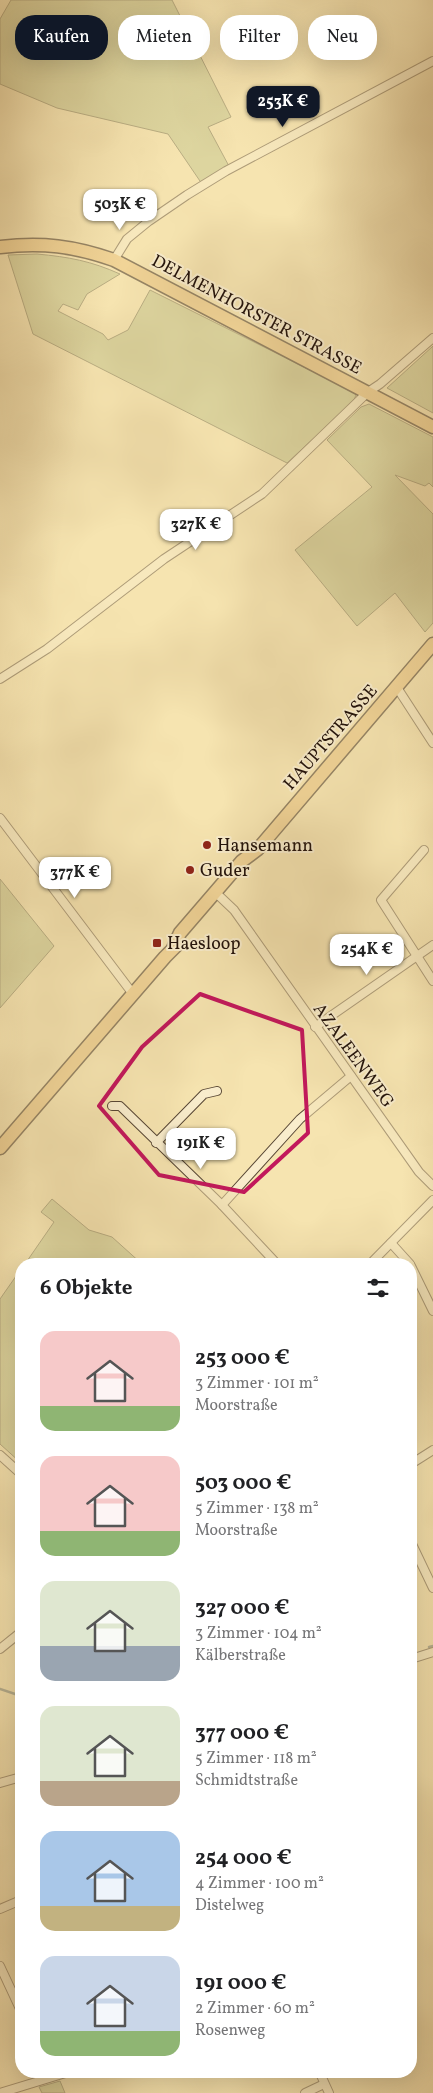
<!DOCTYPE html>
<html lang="de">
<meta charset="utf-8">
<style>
body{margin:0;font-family:Vollkorn,serif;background:#f2f2f2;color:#202124;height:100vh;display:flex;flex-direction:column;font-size:19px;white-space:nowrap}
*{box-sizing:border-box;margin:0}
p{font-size:16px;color:#757577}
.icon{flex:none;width:28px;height:28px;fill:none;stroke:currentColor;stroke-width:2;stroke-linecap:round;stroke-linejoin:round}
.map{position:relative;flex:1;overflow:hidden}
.details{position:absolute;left:15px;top:1258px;width:402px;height:820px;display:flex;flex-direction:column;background:#fff;border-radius:20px;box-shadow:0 5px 20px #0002}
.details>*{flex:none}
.hud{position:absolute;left:15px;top:15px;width:404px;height:45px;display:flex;gap:10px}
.price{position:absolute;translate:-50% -42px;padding:0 11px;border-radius:10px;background:#fff;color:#222;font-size:16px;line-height:32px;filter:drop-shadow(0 1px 2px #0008)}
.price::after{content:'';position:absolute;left:50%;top:30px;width:15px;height:11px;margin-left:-8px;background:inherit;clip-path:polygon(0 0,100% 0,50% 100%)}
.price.on{background:#111827;color:#fff}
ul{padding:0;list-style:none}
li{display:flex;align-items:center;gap:15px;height:125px;padding:0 25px}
li span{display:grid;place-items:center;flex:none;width:140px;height:100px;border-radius:15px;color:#555}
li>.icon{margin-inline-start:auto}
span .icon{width:60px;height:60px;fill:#fffc;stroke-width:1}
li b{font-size:21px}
h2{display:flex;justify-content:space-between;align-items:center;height:60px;padding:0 25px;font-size:21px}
.tag{padding:0 18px;border-radius:20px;background:#fff;box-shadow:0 5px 20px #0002;font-size:18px;line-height:45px}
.tag.on{background:#111827;color:#fff}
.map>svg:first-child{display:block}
.green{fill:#bec48a;stroke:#706b4a}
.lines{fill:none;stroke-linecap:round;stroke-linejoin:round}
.stream{stroke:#6e7871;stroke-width:2.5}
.street-casing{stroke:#574634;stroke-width:10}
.primary-casing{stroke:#22120a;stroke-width:15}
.street{stroke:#f9edcc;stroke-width:8}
.primary{stroke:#ebc278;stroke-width:12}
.marked{fill:none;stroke:#c2185b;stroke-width:4;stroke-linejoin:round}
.poi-dot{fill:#8f2418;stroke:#f9edcc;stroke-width:2}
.labels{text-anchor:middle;stroke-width:4;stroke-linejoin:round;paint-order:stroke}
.street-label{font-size:18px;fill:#22120a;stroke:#f9edcc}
.poi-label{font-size:18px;fill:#22120a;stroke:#f9edcc;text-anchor:start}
</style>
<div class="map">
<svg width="433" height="2093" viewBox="0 0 433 2093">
<rect width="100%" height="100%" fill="#f6e4b0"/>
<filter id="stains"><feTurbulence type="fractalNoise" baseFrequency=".004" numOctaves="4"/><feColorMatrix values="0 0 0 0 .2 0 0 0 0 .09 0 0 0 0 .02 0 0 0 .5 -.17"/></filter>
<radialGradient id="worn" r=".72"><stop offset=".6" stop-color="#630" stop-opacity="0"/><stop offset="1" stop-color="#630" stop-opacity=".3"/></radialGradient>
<g class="green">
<path d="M11 0H172L231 117 208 127 230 168 202 184 168 134 57 108 0 84V19Z"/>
<path d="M37 254C69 257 91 261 120 274L87 294 78 310 63 304 58 311 103 334 108 340 128 330 150 290 354 392 356 395 353 402 287 463 33 334 8 255Z"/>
<path d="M433 346V413L387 388Z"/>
<path d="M369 404 433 437V487L429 483 425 486 395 475 433 514V623L425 632 395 593 357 626 295 550 372 487 327 440 361 407Z"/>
<path d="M0 879 54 946 0 1008Z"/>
<path d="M52 1199 89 1230 112 1237 142 1264H25L54 1222 41 1212Z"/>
<path d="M21 1269V1463L0 1444V1299Z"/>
<path d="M60 2081 65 2093H42L39 2087Z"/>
</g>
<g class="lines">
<g class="stream">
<path d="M429 1647 433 1646"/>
<path d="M0 1689 21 1696"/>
</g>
<defs>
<g id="street">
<path d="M114 260 127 239 149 221 187 195 226 171 433 61"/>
<path d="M0 679 47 649 164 559 262 494 368 392 380 384 433 338"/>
<path d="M396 686 433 743"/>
<path d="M0 818 133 994"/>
<path d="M424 850 381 900 433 981"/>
<path d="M215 892 234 910 419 1172 433 1186"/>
<path d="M315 1027 433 945"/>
<path d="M112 1106H120L222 1205 277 1264"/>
<path d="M156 1143 204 1094 217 1091"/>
<path d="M222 1205 300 1119 351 1076"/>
<path d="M391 1243 410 1264"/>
<path d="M370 1264 433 1200"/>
<path d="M411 1266 433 1311"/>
<path d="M0 1455 21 1474"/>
<path d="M411 1464 433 1450"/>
<path d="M411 1542 433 1588"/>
<path d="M0 1649 21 1632"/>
<path d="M411 1659 433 1652"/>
<path d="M0 1783 21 1777"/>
<path d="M0 1909 21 1900"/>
<path d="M0 1966 21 2011"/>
<path d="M319 2071 329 2093"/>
<path d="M0 2093 72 2071"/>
<path d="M305 2093 324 2084"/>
</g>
<g id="primary">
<path d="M0 247C42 242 74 246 114 260L433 427"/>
<path d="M174 946 180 933 242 861 258 849 433 644"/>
<path d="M0 1148 165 957 180 942"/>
</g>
</defs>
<use href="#street" class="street-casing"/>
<use href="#primary" class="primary-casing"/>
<use href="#street" class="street"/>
<use href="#primary" class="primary"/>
</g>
<path d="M0 0H433V2093H0ZM200 994 302 1030 308 1133 244 1192 159 1175 99 1106 142 1047Z" fill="#f6e4b0" fill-opacity=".55" fill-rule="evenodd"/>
<path class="marked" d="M200 994 302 1030 308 1133 244 1192 159 1175 99 1106 142 1047Z"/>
<g class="poi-dot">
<circle cx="207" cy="845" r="5"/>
<circle cx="190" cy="870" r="5"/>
<rect x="152" y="938" width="10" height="10" rx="2.5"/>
</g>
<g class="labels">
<g class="street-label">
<text transform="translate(257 314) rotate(28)" y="6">DELMENHORSTER STRASSE</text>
<text transform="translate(330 737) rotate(-49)" y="6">HAUPTSTRASSE</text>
<text transform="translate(354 1055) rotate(54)" y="6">AZALEENWEG</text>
</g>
<g class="poi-label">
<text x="217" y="851">Hansemann</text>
<text x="200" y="876">Guder</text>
<text x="167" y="949">Haesloop</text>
</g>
</g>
<rect width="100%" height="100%" filter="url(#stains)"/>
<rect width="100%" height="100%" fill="url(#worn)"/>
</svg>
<b class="price on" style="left:283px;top:128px">253K €</b>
<b class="price" style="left:120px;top:231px">503K €</b>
<b class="price" style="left:196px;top:551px">327K €</b>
<b class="price" style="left:75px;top:899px">377K €</b>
<b class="price" style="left:367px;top:976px">254K €</b>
<b class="price" style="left:201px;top:1170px">191K €</b>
<div class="hud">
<a class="tag on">Kaufen</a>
<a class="tag">Mieten</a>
<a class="tag">Filter</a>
<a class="tag">Neu</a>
</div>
<section class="details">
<h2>6 Objekte<svg class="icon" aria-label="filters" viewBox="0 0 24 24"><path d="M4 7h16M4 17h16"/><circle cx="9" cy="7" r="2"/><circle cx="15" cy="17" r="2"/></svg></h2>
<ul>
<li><span style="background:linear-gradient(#f6c9c9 75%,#8fb573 0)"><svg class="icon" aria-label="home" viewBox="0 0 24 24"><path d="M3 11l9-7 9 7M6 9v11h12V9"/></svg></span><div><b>253 000 €</b><p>3 Zimmer · 101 m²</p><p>Moorstraße</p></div></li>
<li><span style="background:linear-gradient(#f6c9c9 75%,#8fb573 0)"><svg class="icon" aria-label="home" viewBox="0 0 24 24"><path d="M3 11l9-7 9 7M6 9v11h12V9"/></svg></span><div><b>503 000 €</b><p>5 Zimmer · 138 m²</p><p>Moorstraße</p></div></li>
<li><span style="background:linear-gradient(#dfe7d0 65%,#9aa5b1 0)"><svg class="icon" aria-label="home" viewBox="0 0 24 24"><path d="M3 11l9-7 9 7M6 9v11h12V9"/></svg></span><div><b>327 000 €</b><p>3 Zimmer · 104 m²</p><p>Kälberstraße</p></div></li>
<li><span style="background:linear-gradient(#dfe7d0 75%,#b9a48a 0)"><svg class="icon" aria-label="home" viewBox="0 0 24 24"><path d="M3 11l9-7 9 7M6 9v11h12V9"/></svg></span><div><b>377 000 €</b><p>5 Zimmer · 118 m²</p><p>Schmidtstraße</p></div></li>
<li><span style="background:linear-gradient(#a9c7e8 75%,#c2b280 0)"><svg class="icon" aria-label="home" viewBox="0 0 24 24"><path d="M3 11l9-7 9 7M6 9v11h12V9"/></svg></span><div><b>254 000 €</b><p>4 Zimmer · 100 m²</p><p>Distelweg</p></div></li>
<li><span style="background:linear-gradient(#c9d6e8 75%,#8fb573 0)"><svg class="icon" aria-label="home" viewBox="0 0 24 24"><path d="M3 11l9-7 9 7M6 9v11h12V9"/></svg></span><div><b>191 000 €</b><p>2 Zimmer · 60 m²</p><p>Rosenweg</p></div></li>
</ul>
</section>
</div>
